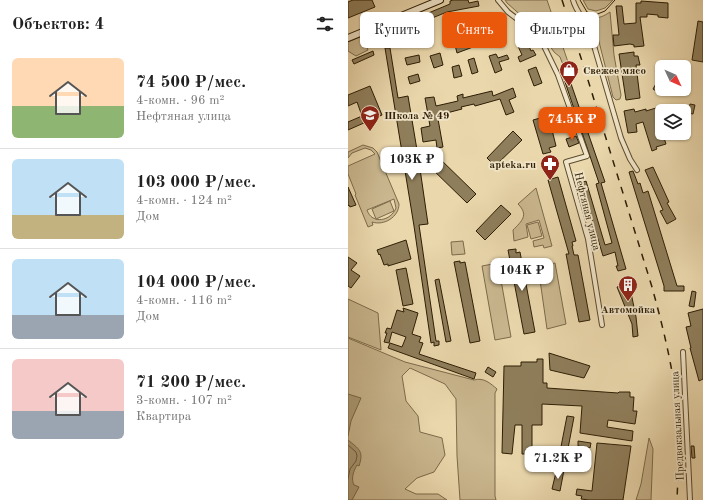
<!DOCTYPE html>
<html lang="ru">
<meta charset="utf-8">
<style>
body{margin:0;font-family:"Old Standard TT",serif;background:#f2f2f2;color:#222;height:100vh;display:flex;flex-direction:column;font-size:15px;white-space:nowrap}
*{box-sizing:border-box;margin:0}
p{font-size:13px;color:#767676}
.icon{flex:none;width:22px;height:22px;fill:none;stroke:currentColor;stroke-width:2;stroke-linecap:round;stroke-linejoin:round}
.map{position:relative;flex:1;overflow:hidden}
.side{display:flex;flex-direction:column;background:#fff;width:348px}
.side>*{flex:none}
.guide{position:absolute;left:12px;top:12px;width:283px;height:36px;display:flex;gap:8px}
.needle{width:26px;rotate:134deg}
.controls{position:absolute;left:307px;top:60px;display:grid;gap:8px}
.controls a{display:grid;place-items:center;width:36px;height:36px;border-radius:6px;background:#fff;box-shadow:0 1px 3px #0004;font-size:20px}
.price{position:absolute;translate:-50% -34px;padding:0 9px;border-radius:8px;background:#fff;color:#222;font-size:13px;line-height:26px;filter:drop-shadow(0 1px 2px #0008)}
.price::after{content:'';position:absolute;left:50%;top:24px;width:12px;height:9px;margin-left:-6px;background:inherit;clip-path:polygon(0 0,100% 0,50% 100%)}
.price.on{background:#ea580c;color:#fff}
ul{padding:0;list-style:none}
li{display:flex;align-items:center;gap:12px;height:100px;padding:0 12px}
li+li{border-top:1px solid #e0e0e0}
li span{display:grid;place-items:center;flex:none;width:112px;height:80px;border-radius:6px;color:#555}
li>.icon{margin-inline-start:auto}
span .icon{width:48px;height:48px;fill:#fffc;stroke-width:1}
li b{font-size:17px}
h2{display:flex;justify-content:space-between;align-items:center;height:48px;padding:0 12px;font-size:17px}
.chip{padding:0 14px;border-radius:6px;background:#fff;box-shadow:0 1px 3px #0004;font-size:14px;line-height:36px}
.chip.on{background:#ea580c;color:#fff}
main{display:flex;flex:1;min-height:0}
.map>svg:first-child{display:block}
.green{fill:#cab78f;stroke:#7c6a4a;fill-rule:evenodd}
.water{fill:#aa9873;stroke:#786747}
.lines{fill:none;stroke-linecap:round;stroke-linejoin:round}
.shore{stroke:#6c5a3c;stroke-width:1}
.building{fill:#8f7e5b;stroke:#2d1d04}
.street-casing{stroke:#5c4c2e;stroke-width:6}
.secondary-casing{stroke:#2d1d04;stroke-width:8}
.street{stroke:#f1e5c9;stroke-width:4}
.secondary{stroke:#f1e5c9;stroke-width:6}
.tram{stroke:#2d1d04;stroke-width:1}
.rail{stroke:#2d1d04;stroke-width:1.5;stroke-dasharray:7 7;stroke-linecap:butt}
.labels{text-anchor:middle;stroke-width:3.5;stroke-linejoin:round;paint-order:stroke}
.poi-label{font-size:11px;font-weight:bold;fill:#2d1d04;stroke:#f1e5c9;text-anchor:start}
.street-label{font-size:11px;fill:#2d1d04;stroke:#f1e5c9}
</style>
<main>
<section class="side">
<h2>Объектов: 4<svg class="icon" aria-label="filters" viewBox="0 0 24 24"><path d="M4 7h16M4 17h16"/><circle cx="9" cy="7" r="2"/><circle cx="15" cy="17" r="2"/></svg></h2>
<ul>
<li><span style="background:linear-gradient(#ffd9b3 60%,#8fb573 0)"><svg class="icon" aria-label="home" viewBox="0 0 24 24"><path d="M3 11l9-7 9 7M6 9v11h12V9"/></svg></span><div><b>74 500 ₽/мес.</b><p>4-комн. · 96 m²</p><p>Нефтяная улица</p></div></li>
<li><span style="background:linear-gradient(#bfe0f5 70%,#c2b280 0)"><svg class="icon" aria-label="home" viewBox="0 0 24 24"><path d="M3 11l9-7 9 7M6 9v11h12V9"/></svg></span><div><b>103 000 ₽/мес.</b><p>4-комн. · 124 m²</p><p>Дом</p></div></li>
<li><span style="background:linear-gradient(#bfe0f5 70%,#9aa5b1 0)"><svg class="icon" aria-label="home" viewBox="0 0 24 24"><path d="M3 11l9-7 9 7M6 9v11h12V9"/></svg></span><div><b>104 000 ₽/мес.</b><p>4-комн. · 116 m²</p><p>Дом</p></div></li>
<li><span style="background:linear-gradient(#f6c9c9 65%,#9aa5b1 0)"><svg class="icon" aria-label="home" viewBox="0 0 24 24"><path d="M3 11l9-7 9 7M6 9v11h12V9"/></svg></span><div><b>71 200 ₽/мес.</b><p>3-комн. · 107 m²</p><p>Квартира</p></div></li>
</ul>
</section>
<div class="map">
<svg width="355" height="500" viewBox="0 0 355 500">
<rect width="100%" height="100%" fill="#ead7ac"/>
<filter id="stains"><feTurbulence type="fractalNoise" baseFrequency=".005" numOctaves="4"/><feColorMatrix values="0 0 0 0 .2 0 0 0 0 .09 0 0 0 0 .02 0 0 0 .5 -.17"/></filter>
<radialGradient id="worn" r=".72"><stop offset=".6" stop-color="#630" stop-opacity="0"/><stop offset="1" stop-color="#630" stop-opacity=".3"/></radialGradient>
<g class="green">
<path d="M157 0H199L222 68 217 70 212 57 206 52 193 33 159 3Z"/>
<path d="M235 0H265L257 8 248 11 240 9Z"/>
<path d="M262 12 266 55 273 95 272 99 268 100 265 97 245 18C252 18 256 16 262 12Z"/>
<path d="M14 36 20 50 8 56 0 51V42Z"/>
<path d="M15 145 25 148 29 152 51 204C51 217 36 226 24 222L25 225 20 227 7 195 8 194 0 174V166L27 154 23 150 17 148 4 153 0 158V152ZM46 199 48 208C43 221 24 225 19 210Z"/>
<path d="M188 188 204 246 196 248 195 245 186 247 185 241 196 238 191 220 178 224 180 237 166 241 165 230C174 221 181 215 170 204Z"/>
<path d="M42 201 46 211 28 219 24 209Z"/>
<path d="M190 222 194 236 183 239 179 225Z"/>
<path d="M115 241 117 254 104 255 103 242Z"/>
<path d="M150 263 163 337 147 340 134 266Z"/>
<path d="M207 263 218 324 199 329 190 266Z"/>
<path d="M0 299 30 313 33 350 0 337Z"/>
<path d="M0 338 57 362 126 380C136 377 143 384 149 389L147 393V496L148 500H112L109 456 108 399 97 384 62 368 54 376 58 401 70 416 72 432 94 438 97 455 86 472 69 478 57 489 68 494H90L99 500H0Z"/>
<path d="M301 438 305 449 303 500H288L293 484Z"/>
</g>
<g class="water">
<path d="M0 394 13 398 3 421 0 436Z"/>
<path d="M0 440C11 449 16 451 11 466L9 465C5 472 3 479 6 485L11 487 4 500H0Z"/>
</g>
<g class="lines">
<path class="shore" d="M0 445 8 452 9 456 8 461 2 469 0 479"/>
</g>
<g class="building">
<path d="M5 0H24L27 7 0 18V2Z"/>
<path d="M105 0H120L121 3 130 1 131 6 99 12 37 37 35 32 102 4V1Z"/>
<path d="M293 1 320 3V18L310 17V15L299 14V17H292L296 46 286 47V45L282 44 266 46 265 35H271L268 6H274L276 24 288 23V3H293Z"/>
<path d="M350 21 355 22V62L344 60Z"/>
<path d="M142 30 145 42 133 46 130 36 138 33V32Z"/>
<path d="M122 39 125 47 109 53 107 45Z"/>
<path d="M178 39 183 51 185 50 188 55 172 62 170 57 174 55 169 44Z"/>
<path d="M37 48H42L50 98 60 96 71 162 80 224 71 225 88 341H91V345L86 346V342L83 343 66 226Z"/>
<path d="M25 51 26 55 6 64 4 60Z"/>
<path d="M286 52V56H290L292 65H288L292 98 278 100 271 54Z"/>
<path d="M92 53 95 65 86 68 82 56Z"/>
<path d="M148 54 150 58 159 55 161 59 151 62 154 70 147 73 141 56Z"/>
<path d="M71 55 72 62 59 65 57 58Z"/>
<path d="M126 58 130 72 124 74 120 60Z"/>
<path d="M111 65 114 76 106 78 104 67Z"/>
<path d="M188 67 194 83 186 86 180 70Z"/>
<path d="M70 74 72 81 62 84 60 77Z"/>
<path d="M220 75 257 182 253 183 278 269 270 271 268 266H270L267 252 255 256 233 183 238 181 257 245 264 243 248 184 251 183 215 76Z"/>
<path d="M309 82 314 85V89L311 88 310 90 308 91 305 89Z"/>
<path d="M22 86 34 115 0 130V122L14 116 9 102 0 106V95Z"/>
<path d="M165 88 168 97 161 100 166 112 158 115 152 99 127 106 126 104 113 107 114 109 91 115 92 118 90 119 95 147 89 148 88 140 75 142 73 128 82 126 77 98 86 97 88 106 110 101 109 96 115 94V98L144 91 145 96Z"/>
<path d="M316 89H332V92L317 93Z"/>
<path d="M342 104 347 105 345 114 340 113Z"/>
<path d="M308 108 310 114H308L318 144 308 147 309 149 304 151 295 122 288 124 289 132 280 133 276 111 286 109 287 112 298 109V111Z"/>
<path d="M200 114 208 146 201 148 203 152 195 154 185 120 196 117 195 116Z"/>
<path d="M165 131 174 140 147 166 139 158Z"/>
<path d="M228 136 231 143 221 147 218 139Z"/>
<path d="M90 157 128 194 119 203 81 166Z"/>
<path d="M305 167 321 202 319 203 328 219 319 224 312 211 315 210 297 170Z"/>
<path d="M285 171 290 184 292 183 295 193 300 191 329 286H336V291H316V286L281 172Z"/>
<path d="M210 177 228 241 224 242 225 246H224L226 255H230L242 320 231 322 218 254H221L200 180Z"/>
<path d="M0 187 8 205 2 207 1 205 0 206Z"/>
<path d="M153 205 163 214 137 240 128 231Z"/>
<path d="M58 240 63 259 40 266V264L36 265 32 254 31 255 29 250Z"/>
<path d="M168 249V253L172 252 187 332 176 334 160 250Z"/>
<path d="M0 257 9 263 3 270 12 276 3 288 0 286Z"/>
<path d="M112 261V263L117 262 132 341 122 343 106 262Z"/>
<path d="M58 268 65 304 55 306 48 270Z"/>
<path d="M91 279 103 341 98 342 87 280Z"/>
<path d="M281 283 288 317 290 336 285 337 284 324 269 287Z"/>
<path d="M344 291 348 292 346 307 341 306Z"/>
<path d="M55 308 70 313 64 334 73 337 71 342 75 343 71 354 128 373 126 379 40 348 42 343 54 347 58 337 44 332 41 343 36 342 39 333H37L39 328 43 329 49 310 56 312Z"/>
<path d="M355 309V379L351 381 342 348H343L338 327 343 326 340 313Z"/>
<path d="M201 353 242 366 236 378 202 370Z"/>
<path d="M189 359H195V383H199V388L270 393 271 392H282V397H286L285 411H289L287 424 260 420 259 427 285 431 284 441 232 433 234 406 194 404V425H184V454H174V425H167L164 454 154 453 156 366H173V362H189Z"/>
<path d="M140 367 148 372 145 377 137 372Z"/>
<path d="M219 416 226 417 218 459 211 457Z"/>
<path d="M230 441 243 443 242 448 230 446Z"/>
<path d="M249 443 283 446 275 500H241L233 499 234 496 228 495 229 489 244 491Z"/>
<path d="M343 446H346L347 458H344Z"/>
<path d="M234 457 240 458 238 471 226 469 227 464 232 465Z"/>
<path d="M209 468 216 470 212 491 204 489Z"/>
</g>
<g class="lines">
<defs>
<g id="street">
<path d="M150 0 160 12 181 28 193 40 210 75 239 156 218 162 240 239 254 325"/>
<path d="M225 0C228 12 238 21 242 32L273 138 282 159 289 170"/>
<path d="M335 352 342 500"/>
</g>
<path id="secondary" d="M0 38 92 0"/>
</defs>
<use href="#street" class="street-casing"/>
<use href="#secondary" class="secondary-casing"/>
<use href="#street" class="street"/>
<use href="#secondary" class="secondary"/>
<path class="tram" d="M232 0 239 12 247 15 257 11 267 0"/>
<path class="rail" d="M214 0 235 64 304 287C316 331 327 375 330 420 332 446 330 474 329 500"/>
</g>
<defs>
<symbol id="shop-pin" viewBox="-11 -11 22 30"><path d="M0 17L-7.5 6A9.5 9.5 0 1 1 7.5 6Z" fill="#8f2418" stroke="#f1e5c9"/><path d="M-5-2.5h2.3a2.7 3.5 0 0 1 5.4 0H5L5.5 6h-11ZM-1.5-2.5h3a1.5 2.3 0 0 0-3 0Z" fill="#fff"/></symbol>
<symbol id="school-pin" viewBox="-11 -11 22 30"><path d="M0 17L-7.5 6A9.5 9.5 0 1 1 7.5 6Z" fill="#8f2418" stroke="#f1e5c9"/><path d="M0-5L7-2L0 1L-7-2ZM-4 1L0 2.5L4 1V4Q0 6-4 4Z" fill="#fff"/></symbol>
<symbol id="pharmacy-pin" viewBox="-11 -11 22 30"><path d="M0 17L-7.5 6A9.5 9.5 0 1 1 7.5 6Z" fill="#8f2418" stroke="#f1e5c9"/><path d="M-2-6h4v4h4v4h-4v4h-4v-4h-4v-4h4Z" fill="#fff"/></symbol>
<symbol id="building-pin" viewBox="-11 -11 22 30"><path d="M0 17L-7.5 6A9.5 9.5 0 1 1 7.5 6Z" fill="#8f2418" stroke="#f1e5c9"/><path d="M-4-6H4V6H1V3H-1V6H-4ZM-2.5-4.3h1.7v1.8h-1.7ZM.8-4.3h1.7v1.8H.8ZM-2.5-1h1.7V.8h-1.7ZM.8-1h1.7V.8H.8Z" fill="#fff"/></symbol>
</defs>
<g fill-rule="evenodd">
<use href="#shop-pin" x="210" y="59" width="22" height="30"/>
<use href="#school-pin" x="11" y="104" width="22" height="30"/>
<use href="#pharmacy-pin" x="191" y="153" width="22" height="30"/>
<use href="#building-pin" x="269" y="274" width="22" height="30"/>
</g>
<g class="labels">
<g class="poi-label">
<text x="235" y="74">Свежее мясо</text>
<text x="36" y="119">Школа № 49</text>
<text x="188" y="168" text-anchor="end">apteka.ru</text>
<text x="280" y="313" text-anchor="middle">Автомойка</text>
</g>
<g class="street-label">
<text transform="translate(240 211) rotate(76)" y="4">Нефтяная улица</text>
<text transform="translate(329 426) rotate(-93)" y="4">Предвокзальная улица</text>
</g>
</g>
<rect width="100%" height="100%" filter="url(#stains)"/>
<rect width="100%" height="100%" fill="url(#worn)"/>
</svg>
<div class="controls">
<a><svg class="needle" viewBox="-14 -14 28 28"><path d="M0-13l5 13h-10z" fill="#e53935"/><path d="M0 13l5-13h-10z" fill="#767676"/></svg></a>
<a><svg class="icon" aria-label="layers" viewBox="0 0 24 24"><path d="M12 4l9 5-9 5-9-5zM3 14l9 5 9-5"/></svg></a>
</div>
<b class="price on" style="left:224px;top:141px">74.5K ₽</b>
<b class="price" style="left:64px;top:181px">103K ₽</b>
<b class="price" style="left:174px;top:292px">104K ₽</b>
<b class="price" style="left:210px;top:480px">71.2K ₽</b>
<div class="guide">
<a class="chip">Купить</a>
<a class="chip on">Снять</a>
<a class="chip">Фильтры</a>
</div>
</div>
</main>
